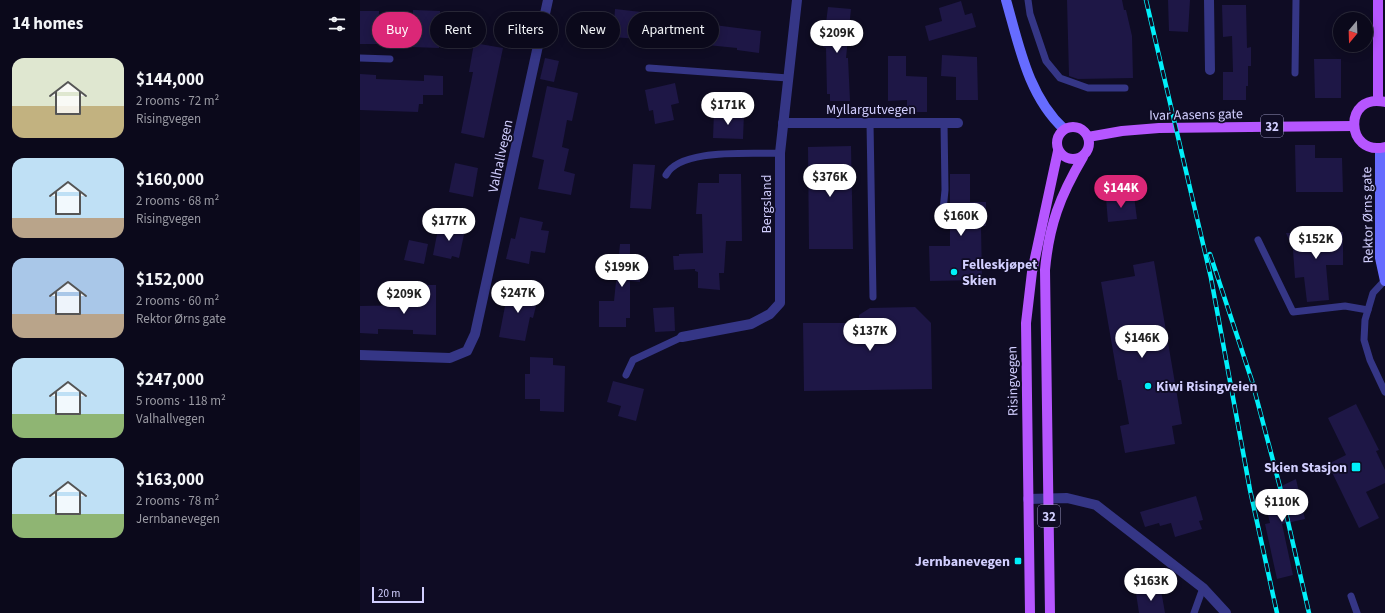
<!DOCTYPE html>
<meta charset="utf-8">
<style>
body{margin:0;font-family:"Source Sans 3",sans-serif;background:#191728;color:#f1f3f6;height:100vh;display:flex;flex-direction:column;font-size:15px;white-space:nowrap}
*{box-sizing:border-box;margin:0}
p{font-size:13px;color:#9a9aa3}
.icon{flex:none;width:22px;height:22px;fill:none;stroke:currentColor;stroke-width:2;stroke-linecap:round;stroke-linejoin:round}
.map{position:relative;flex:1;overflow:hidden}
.drawer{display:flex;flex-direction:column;background:#0b091b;width:360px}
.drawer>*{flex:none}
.banner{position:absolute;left:12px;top:12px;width:380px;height:36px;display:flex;gap:8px}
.needle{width:26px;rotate:199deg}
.buttons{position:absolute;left:973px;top:12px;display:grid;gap:8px}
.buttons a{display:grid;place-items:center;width:40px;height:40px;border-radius:50%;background:#0b091b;box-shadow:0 2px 10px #0003,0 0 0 1px #2b2a3a;font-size:20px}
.scale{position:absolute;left:12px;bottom:10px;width:52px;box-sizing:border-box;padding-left:4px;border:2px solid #d2cfff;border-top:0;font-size:11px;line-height:14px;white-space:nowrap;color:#d2cfff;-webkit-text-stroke:3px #0f0c24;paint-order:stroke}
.price{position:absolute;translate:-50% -34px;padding:0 9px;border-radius:14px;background:#fff;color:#222;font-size:13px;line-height:26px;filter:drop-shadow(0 1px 2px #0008)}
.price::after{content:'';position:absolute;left:50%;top:24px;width:12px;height:9px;margin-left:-6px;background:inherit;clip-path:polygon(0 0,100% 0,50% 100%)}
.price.on{background:#db2777;color:#fff}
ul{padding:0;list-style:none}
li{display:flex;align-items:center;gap:12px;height:100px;padding:0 12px}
li span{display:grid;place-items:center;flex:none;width:112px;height:80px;border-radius:12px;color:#555}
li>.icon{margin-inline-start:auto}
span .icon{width:48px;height:48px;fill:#fffc;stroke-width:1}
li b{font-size:17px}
h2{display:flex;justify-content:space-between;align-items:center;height:48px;padding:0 12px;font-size:17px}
.chip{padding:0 14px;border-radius:18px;background:#0b091b;box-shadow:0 2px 10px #0003,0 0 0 1px #2b2a3a;font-size:14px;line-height:36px}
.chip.on{background:#db2777;color:#fff}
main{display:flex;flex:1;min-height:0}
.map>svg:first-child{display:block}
.building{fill:#1e1746}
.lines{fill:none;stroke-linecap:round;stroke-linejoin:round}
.service{stroke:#353686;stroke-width:7}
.minor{stroke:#353686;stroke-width:10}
.secondary{stroke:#666cff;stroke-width:10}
.primary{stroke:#b656ff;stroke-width:10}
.rail-casing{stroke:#00f0fa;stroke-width:4.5}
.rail{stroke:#0f0c24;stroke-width:3;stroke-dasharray:9;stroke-linecap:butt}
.poi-dot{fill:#00f0fa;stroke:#0f0c24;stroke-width:1.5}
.labels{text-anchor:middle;stroke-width:3.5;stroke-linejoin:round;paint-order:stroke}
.shield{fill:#0f0c24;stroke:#9894bd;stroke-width:1}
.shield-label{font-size:13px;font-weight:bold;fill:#d2cfff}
.street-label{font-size:14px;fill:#d2cfff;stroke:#0f0c24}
.poi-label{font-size:14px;font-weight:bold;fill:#d2cfff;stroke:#0f0c24;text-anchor:start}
</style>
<main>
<section class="drawer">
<h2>14 homes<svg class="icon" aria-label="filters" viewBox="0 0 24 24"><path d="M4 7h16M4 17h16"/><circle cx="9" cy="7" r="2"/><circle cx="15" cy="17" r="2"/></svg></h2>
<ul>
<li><span style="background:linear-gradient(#dfe7d0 60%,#c2b280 0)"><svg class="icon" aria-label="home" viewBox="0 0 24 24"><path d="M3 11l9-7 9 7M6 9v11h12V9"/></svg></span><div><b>$144,000</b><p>2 rooms · 72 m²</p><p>Risingvegen</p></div></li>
<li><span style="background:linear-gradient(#bfe0f5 75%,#b9a48a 0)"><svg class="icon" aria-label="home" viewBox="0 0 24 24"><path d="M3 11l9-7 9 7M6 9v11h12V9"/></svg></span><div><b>$160,000</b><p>2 rooms · 68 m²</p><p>Risingvegen</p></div></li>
<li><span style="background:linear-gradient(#a9c7e8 70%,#b9a48a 0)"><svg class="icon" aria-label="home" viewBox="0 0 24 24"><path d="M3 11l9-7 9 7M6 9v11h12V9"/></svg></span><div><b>$152,000</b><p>2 rooms · 60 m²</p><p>Rektor Ørns gate</p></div></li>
<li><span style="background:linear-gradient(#bfe0f5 70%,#8fb573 0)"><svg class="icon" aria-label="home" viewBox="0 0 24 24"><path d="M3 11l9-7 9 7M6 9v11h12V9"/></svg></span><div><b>$247,000</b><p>5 rooms · 118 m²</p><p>Valhallvegen</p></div></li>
<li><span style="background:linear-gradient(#bfe0f5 70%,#8fb573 0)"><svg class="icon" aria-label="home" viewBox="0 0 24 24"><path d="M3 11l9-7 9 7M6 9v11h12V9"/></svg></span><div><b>$163,000</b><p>2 rooms · 78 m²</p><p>Jernbanevegen</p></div></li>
</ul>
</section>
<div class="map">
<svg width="1025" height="613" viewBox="0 0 1025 613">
<rect width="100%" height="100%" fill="#0f0c24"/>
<g class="building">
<path d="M707 0H762L764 10H766L772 36 773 78 718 79 709 76Z"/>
<path d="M808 0H830L828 32 809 31Z"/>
<path d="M601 1 605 15 612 13 616 27 569 41 565 26 582 21 579 8Z"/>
<path d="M862 5H886L887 48 891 47V66H888V86H886V100H863V72H873L872 36 863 37Z"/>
<path d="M468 7 491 9 486 58H488L490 101H470V94H467L466 48 463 47Z"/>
<path d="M255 9 281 12V20L278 39 253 37Z"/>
<path d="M53 10 80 11 79 48 51 47Z"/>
<path d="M0 11H19L18 44H0Z"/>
<path d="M354 25 401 31 399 53 377 50V48L327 43 328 27 354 29Z"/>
<path d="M114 43 143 48 124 138 101 133 113 72H109Z"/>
<path d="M582 55 617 57 618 100H596V77L581 76Z"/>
<path d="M528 56H546V76L567 77V112H547V100L528 101Z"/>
<path d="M185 58 199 61 194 82 180 79Z"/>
<path d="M954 59H981V98H955Z"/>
<path d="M0 74 16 75V79L64 81V75L83 76V95H63V104H59L58 112 0 110Z"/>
<path d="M315 83 319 103 311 105 314 120 295 124 293 110 289 111 285 90Z"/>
<path d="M187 86 218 93 212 121 207 120 202 147 209 149 204 171 215 174 211 195 178 189 184 160 172 157Z"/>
<path d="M354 112 384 113 383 139 353 138Z"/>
<path d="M935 145H955V158H982L983 192H936Z"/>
<path d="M491 146 493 249H449L448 147Z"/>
<path d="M95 163 118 168 113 197 89 192Z"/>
<path d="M273 164 295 165 291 209 270 208Z"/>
<path d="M359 174H381L382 241H366L364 273H359L360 290 338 288V272L335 271V269L314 270 313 256H319V254L343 253 342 214H336L338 183H359Z"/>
<path d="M590 174H610V202H626V226H621L622 280 570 281 569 246H590Z"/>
<path d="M774 196 777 219 748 222 746 198Z"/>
<path d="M160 217 183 222 181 230 189 231 185 253 171 251 169 264 146 259 151 238 155 239Z"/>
<path d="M79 224 105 230 99 258 92 256 91 259 73 255Z"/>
<path d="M983 232V265H966L969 300 947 302 944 277 935 278 933 250 926 233Z"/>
<path d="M49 240 68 244 64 264 44 260Z"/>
<path d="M260 244H270V256L286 257 284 274H280V282L270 281V318H266V327H239V301H254L257 272 252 271 254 254H259Z"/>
<path d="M794 261 822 424 812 426 815 444 765 453 760 426 769 424 761 380H758L741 282 775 276 773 265Z"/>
<path d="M54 285H76V335L53 334V330L18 329V334L0 333V306L54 305Z"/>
<path d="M158 289 179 294 173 318 170 317 165 341 139 337 147 296H148L150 290 158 291Z"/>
<path d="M314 307 315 331 295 332 293 308Z"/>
<path d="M555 307 571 323 572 389 444 391 443 323H499V315L510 308Z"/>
<path d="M170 357 193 358V365L205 366 204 412 180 411V399H165V374H170Z"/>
<path d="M253 381 284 389 276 421 258 416 261 406 247 402Z"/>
<path d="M996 404 1019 450 1016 451 1025 470V483L1006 492 1019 518 999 528 968 464 986 455 968 418Z"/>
<path d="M936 479 945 519 922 524 933 575 917 579 905 524 910 523 903 495Z"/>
<path d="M836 496 842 516 843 520 839 521 842 529 815 537 811 523 800 526 799 523 785 527 780 512Z"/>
<path d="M801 590 805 613H779L776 593Z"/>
</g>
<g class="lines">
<g class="service">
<path d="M668 0 670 14 686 61 700 78 728 88H765"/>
<path d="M0 58 30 59"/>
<path d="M289 68 428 78"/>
<path d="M935 73 936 0"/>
<path d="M510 123 513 297"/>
<path d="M306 175C321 147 393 155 420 153"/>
<path d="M582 221 585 190 584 123"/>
<path d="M898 240 933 312 985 306 1008 310"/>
<path d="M1025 280 1013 293 1005 320 1004 340 1010 360 1025 392"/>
<path d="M266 375 273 360 322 337"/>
<path d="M991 596 997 613"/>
<path d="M834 613 843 588"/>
</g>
<g class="minor">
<path d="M849 0 850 70"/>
<path d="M423 123H598"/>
<path d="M322 337 391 324 410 314 420 303V153L437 0"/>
<path d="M0 355 90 358 107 351 115 334 188 0"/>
<path d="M668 499 707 498 736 505 843 588 866 613"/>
</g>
<g class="secondary">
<path d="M646 0C659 45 668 96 704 129"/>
<path d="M1020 148V258L1025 281"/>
</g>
<g class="primary">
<path d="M1018 0V100"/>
<path d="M1025 102C983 92 985 157 1025 147"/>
<circle cx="713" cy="143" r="16"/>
<path d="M728 137 762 131 799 128 994 126"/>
<path d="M670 613 666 323 672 272 698 151"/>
<path d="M690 613 685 270C689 225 700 196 723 157"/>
</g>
<defs>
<g id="rail">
<path d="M786 0 851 278 890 490 917 613"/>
<path d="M850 254 892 381 920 487 949 613"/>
</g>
</defs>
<use href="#rail" class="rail-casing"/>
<use href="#rail" class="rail"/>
</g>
<g class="poi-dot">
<circle cx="594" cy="272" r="4"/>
<circle cx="788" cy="386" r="4"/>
<rect x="991" y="462" width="10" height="10" rx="2"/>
<rect x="654" y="557" width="8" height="8" rx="2"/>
</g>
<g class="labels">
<g class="shield">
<rect x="901" y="115" width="22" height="22" rx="3"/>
<rect x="678" y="505" width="22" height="22" rx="3"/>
</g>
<g class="shield-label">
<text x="912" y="131">32</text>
<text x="689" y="521">32</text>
</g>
<g class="street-label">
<text x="511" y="114">Myllargutvegen</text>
<text transform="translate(836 114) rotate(-1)" y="5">Ivar Aasens gate</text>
<text transform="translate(140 156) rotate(-78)" y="5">Valhallvegen</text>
<text transform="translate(406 204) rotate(-90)" y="5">Bergsland</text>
<text transform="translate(1007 215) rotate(-91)" y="5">Rektor Ørns gate</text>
<text transform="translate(652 381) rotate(-91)" y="5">Risingvegen</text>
</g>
<g class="poi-label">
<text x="602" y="269">Felleskjøpet<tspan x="602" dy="16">Skien</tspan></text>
<text x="796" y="391">Kiwi Risingveien</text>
<text x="987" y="472" text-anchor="end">Skien Stasjon</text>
<text x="650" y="566" text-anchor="end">Jernbanevegen</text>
</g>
</g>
</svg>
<div class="buttons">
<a><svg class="needle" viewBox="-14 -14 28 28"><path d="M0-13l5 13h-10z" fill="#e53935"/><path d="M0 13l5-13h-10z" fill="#9a9aa3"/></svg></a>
</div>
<div class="scale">20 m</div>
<b class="price" style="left:477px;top:54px">$209K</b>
<b class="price" style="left:368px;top:126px">$171K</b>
<b class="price" style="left:470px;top:198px">$376K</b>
<b class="price on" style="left:761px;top:209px">$144K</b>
<b class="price" style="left:601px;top:237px">$160K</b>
<b class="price" style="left:89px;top:242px">$177K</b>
<b class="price" style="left:956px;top:260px">$152K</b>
<b class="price" style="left:262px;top:288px">$199K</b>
<b class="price" style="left:158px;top:314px">$247K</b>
<b class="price" style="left:44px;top:315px">$209K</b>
<b class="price" style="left:510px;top:352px">$137K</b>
<b class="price" style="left:782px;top:359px">$146K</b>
<b class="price" style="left:922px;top:523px">$110K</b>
<b class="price" style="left:791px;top:602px">$163K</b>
<div class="banner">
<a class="chip on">Buy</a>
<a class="chip">Rent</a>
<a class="chip">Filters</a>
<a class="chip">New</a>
<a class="chip">Apartment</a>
</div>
</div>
</main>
